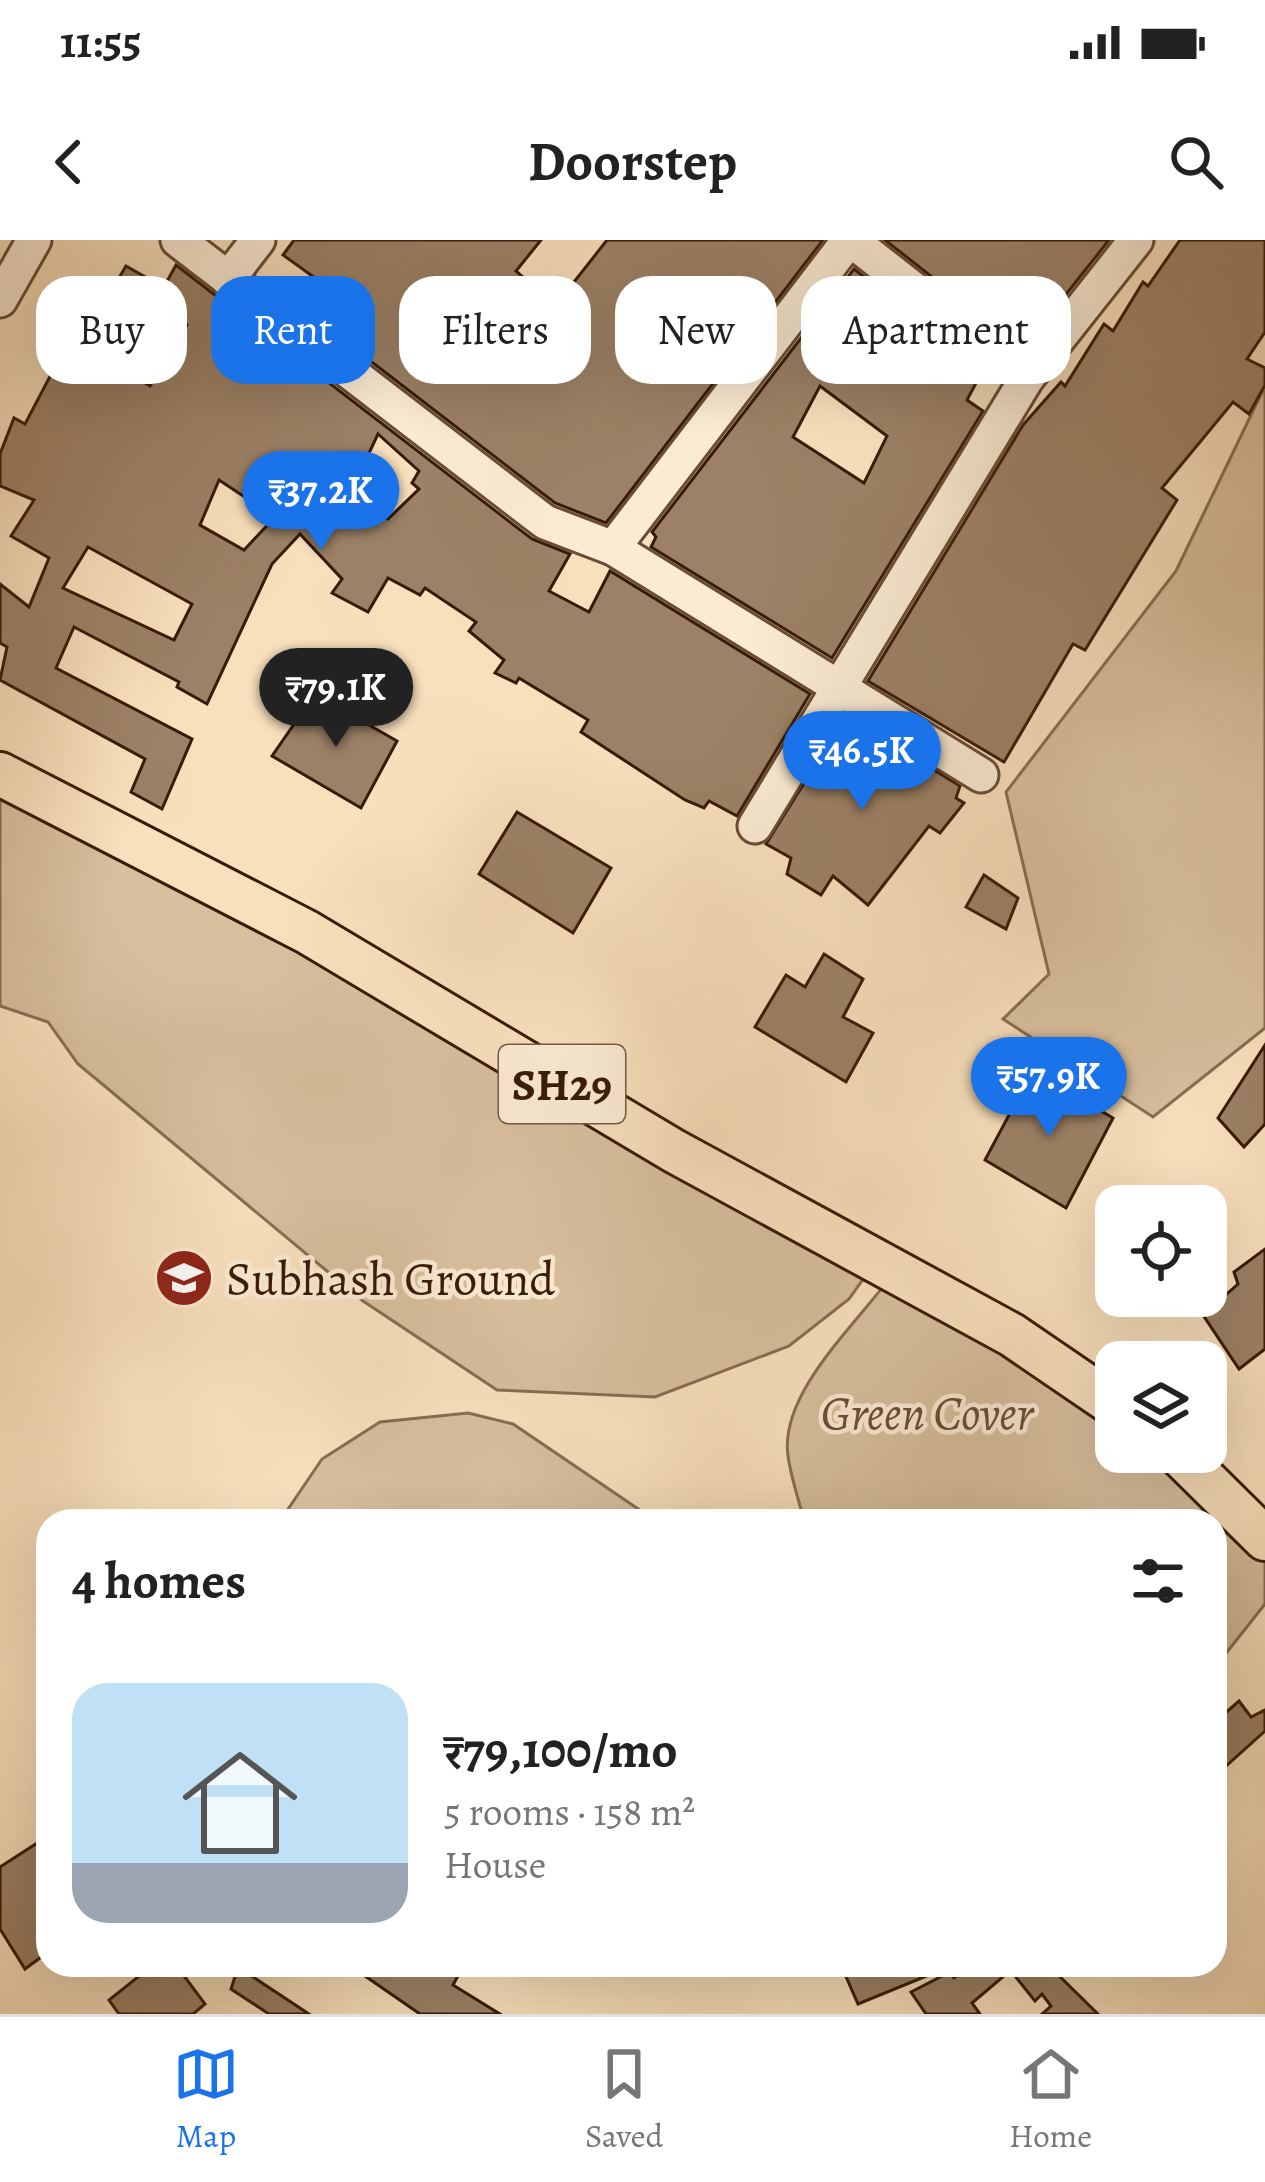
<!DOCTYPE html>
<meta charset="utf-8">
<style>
body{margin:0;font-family:Alegreya,serif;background:#f6f6f6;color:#222;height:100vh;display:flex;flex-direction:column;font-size:45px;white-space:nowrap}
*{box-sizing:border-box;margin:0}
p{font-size:39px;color:#767676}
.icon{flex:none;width:66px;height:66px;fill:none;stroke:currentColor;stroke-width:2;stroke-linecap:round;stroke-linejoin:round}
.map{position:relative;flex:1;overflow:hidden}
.sheet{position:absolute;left:36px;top:1269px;width:1191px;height:468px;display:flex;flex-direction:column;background:#fff;border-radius:36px;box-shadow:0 12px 48px #0002}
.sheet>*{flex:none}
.banner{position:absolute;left:36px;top:36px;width:1194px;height:108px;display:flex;gap:24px}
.buttons{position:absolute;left:1095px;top:945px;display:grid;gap:24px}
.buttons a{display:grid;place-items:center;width:132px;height:132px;border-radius:24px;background:#fff;box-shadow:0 12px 48px #0002;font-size:60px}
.price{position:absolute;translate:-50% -102px;padding:0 27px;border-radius:42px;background:#1a73e8;color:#fff;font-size:39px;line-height:78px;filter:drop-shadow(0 3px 6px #0008)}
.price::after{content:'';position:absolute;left:50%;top:72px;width:36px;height:27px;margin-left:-18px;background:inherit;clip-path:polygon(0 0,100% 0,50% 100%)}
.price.on{background:#222;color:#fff}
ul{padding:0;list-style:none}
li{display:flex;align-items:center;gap:36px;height:300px;padding:0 36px}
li+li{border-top:3px solid #e0e0e0}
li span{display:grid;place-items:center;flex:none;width:336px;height:240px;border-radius:36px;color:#555}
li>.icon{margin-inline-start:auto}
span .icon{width:144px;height:144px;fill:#fffc;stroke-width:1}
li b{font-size:51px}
h2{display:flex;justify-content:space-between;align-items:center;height:144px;padding:0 36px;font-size:51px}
.chip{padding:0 42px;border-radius:36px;background:#fff;box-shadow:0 12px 48px #0002;font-size:42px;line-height:108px}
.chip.on{background:#1a73e8;color:#fff}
.status{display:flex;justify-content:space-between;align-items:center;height:84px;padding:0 60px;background:#fff;direction:ltr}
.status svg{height:33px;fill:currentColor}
header{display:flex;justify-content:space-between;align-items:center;height:156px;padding:0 36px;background:#fff;font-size:54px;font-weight:600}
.tab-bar{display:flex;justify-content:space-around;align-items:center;height:168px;border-top:3px solid #e0e0e0;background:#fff;font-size:33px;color:#767676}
.tab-bar a{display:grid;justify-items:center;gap:6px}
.tab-bar .on{color:#1a73e8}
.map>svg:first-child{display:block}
.green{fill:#d8bf9e;stroke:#886d52;stroke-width:3}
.building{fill:#9c8166;stroke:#381b07;stroke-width:3;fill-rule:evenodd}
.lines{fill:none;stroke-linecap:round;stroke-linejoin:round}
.minor-casing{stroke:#684c34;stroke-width:39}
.major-casing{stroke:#381b07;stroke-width:48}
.minor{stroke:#fbebd4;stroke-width:33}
.major{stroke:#f9e0bd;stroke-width:42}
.labels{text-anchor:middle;stroke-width:9;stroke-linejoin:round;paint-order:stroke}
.shield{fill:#fbebd4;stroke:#725944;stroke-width:3}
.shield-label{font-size:45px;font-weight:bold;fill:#381b07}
.poi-label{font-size:48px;fill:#381b07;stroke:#fbebd4;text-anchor:start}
.park-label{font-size:48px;font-style:italic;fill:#684c34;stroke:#fbebd4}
</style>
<div class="status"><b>11:55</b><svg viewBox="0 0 49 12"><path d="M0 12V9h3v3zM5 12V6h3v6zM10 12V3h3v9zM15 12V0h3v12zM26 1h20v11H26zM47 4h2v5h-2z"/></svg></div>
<header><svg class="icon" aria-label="back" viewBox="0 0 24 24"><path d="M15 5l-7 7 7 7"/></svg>Doorstep<svg class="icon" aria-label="search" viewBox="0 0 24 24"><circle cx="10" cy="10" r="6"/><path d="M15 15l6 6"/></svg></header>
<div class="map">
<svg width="1265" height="1774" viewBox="0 0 1265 1774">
<rect width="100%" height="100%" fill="#f9e0bd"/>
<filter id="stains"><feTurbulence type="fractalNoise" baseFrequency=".00167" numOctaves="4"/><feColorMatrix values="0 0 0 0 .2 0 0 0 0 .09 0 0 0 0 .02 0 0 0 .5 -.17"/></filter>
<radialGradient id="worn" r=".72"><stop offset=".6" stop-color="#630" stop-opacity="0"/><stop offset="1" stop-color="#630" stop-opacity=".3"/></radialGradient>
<g class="green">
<path d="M1265 146V788L1153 877 1003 779 1049 734 1006 552 1176 331Z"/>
<path d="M0 537 876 1021 849 1059 789 1106 655 1157 497 1150 363 1061 78 824 48 782 0 766Z"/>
<path d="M895 1031 1116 1166V1212H1177L1265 1299V1364L1220 1421 1215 1417V1281H804C799 1260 791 1238 788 1216 779 1152 859 1082 895 1031Z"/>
<path d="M468 1173 513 1184 656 1281H280L322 1219 380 1182Z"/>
</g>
<g class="building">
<path d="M294 0H541L516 31 524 38 491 74 526 103 607 0H823L606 283 555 263 299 66 315 38 283 15Z"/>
<path d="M885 0H1109L1030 100 1009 83 1003 93Z"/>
<path d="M1180 0H1265V92L1247 119 1265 128V145L1249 174 1233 162 1162 248 1177 260 1085 410 1073 404 1004 522 868 441 1023 185 1061 142 1065 146 1104 84 1113 91 1143 42 1148 46Z"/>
<path d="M176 25 532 299 570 314 549 351 589 372 610 331 810 454 737 576 709 561 704 568 685 560 581 492 588 480 519 438 516 443 495 433 504 420 469 391 476 382 425 348 420 355 388 338 368 372 332 353 342 339 300 294 272 324 207 464 177 447 179 442 74 387 56 428 192 499 162 569 131 552 145 519 0 440 7 407 0 403V344L29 367 49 318 11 296 34 260 0 246V214L14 178 25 184 55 127 45 119 61 89 81 102 126 26 156 43 107 120 150 146 187 85 154 65ZM378 194 419 231 412 243 419 249 388 279 352 249ZM219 240 275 277 244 310 200 285ZM88 307 192 364 174 400 63 348Z"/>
<path d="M854 29 983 130 967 160 983 171 832 418 651 307 656 297 652 292ZM820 146 887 196 864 243 793 197Z"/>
<path d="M315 454 397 501 361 568 272 516Z"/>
<path d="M846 476 960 546 956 558 964 563 940 593 929 586 868 665 833 636 821 655 787 634 791 618 766 604Z"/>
<path d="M517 572 611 628 573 693 479 634Z"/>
<path d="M984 635 1018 658 1006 689 966 667Z"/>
<path d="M824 714 863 739 843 777 873 793 846 842 755 787 786 735 805 747Z"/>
<path d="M1265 805V884L1244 907 1218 878Z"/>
<path d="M1033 830 1113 878 1066 968 985 920Z"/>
<path d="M1265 1009V1109L1239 1129 1203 1075 1238 1044 1234 1032Z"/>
<path d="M1239 1461 1251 1477 1265 1470V1491L1215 1536V1482Z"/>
<path d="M48 1596V1712L25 1729 0 1689V1627Z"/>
<path d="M153 1725H176L205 1764 193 1774H119L109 1760Z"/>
<path d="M349 1725H464L453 1745 500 1774H420Z"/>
<path d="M860 1725H951V1726L858 1764 844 1732Z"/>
<path d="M973 1725H1017L972 1763 980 1774H926L911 1752 950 1732 954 1738Z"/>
<path d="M1030 1725H1048L1098 1774H1042L1051 1766 1042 1754 1035 1761 1015 1736Z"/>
<path d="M238 1727 309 1774H269L231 1749Z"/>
</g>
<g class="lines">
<defs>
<g id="minor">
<path d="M178 0 545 282 613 308 981 535"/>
<path d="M851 0 1027 138"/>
<path d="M228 39 258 0"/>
<path d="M0 60 34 0"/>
<path d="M613 308 849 0"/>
<path d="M755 586 1027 138 1136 0"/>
</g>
<g id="major">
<path d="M0 534 307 692 674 911 1012 1095 1116 1166"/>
<path d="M1177 1212 1265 1299"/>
</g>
</defs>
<use href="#minor" class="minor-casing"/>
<use href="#major" class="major-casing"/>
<use href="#minor" class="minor"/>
<use href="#major" class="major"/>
</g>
<defs>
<symbol id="university-disc" viewBox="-11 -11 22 22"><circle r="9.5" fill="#8f2418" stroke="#fbebd4"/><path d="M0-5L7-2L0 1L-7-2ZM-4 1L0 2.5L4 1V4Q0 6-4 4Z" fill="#fff"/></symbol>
</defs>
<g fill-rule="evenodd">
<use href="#university-disc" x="151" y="1005" width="66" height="66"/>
</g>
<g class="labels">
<rect class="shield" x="499" y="805" width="126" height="78" rx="9"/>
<g class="shield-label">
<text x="562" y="860">SH29</text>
</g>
<g class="poi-label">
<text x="226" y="1055">Subhash Ground</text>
</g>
<g class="park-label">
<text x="927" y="1189">Green Cover</text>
</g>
</g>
<rect width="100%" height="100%" filter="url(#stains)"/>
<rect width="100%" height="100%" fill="url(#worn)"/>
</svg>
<div class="buttons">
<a><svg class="icon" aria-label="locate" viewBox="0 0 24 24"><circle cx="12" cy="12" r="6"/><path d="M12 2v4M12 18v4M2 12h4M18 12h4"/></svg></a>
<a><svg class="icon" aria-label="layers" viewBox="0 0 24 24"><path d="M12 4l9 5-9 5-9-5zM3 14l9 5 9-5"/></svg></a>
</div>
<b class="price" style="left:321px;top:313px">₹37.2K</b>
<b class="price on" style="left:336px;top:510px">₹79.1K</b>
<b class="price" style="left:862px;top:573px">₹46.5K</b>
<b class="price" style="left:1049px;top:899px">₹57.9K</b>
<div class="banner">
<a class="chip">Buy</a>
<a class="chip on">Rent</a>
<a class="chip">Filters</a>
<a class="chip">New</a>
<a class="chip">Apartment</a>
</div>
<section class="sheet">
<h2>4 homes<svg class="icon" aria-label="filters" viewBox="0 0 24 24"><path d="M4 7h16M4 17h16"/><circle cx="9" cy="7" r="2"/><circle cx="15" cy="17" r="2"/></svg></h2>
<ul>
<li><span style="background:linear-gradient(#bfe0f5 75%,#9aa5b1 0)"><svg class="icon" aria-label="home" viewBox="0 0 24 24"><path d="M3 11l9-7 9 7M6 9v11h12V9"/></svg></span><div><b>₹79,100/mo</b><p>5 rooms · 158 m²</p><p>House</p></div></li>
</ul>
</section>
</div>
<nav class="tab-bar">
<a class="on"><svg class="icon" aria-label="map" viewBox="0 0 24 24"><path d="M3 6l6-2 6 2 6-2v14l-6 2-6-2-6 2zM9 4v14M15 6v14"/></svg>Map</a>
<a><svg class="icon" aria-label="saved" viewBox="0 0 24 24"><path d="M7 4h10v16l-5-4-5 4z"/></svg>Saved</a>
<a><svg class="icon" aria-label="home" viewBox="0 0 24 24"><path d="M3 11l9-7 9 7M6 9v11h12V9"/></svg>Home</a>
</nav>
